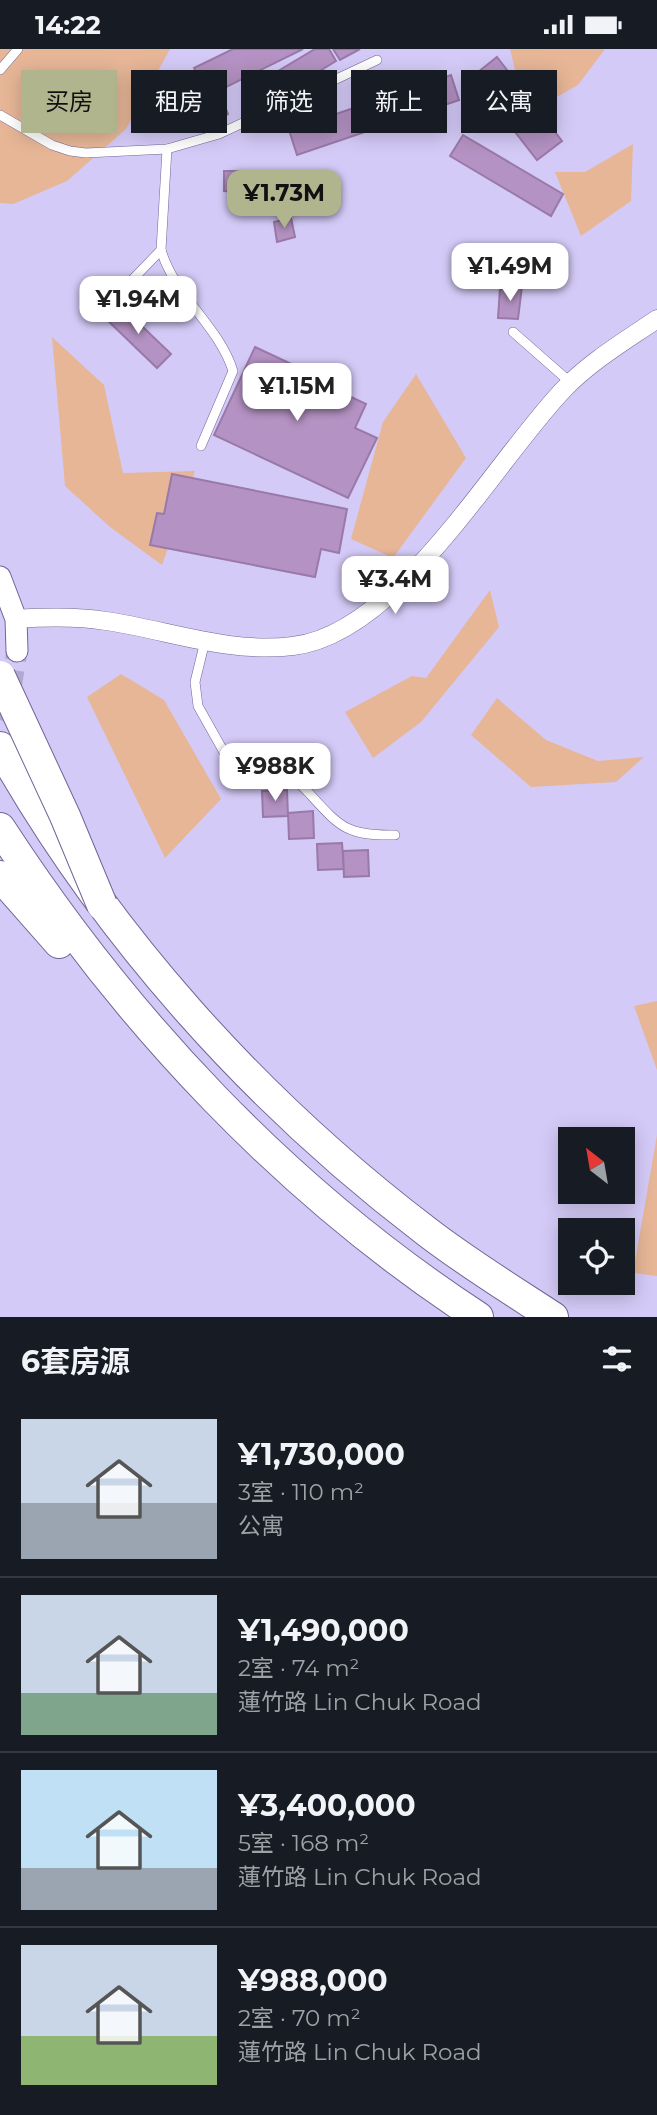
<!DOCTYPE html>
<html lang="zh">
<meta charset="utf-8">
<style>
body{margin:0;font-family:Montserrat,"Noto Sans SC",sans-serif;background:#242831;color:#f1f3f6;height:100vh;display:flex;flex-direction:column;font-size:26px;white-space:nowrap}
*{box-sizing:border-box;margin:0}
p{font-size:23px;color:#9ea1a6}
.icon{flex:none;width:38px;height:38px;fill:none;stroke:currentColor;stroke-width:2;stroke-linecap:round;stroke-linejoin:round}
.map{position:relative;height:1268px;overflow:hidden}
.details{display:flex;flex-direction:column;background:#171b24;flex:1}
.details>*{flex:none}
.guide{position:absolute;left:21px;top:21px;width:616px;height:63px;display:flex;gap:14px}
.needle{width:46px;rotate:329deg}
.buttons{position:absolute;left:558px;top:1078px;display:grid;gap:14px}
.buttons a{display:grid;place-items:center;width:77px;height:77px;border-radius:0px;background:#171b24;box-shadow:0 4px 18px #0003;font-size:35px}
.price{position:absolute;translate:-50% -60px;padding:0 16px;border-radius:14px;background:#fff;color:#222;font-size:23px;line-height:46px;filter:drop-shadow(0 2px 4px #0008)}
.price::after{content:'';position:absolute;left:50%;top:42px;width:21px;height:16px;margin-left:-10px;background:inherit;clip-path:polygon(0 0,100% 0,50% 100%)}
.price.on{background:#b1b58e;color:#111}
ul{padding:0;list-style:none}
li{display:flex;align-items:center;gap:21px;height:175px;padding:0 21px}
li+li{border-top:2px solid #363941}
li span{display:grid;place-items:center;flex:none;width:196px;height:140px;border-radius:0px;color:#555}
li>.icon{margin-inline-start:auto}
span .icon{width:84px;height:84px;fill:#fffc;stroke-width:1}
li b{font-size:30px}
h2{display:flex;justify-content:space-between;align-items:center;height:84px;padding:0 21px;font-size:30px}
.chip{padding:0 24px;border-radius:0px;background:#171b24;box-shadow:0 4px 18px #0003;font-size:24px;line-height:63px}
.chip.on{background:#b1b58e;color:#111}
.status{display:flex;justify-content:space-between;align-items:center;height:49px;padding:0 35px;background:#171b24;direction:ltr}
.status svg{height:19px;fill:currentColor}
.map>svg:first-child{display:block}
.green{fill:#e7b697}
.building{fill:#b492c3;stroke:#9979a8;stroke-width:2}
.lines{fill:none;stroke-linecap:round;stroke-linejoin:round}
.tertiary-tunnel{stroke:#b2a9d1;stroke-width:21;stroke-dasharray:21 10;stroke-linecap:butt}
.service-casing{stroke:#716597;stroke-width:10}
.minor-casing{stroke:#716597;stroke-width:19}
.tertiary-casing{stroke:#716597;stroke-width:23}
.trunk-casing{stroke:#716597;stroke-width:32}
.service{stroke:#fff;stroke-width:9}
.minor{stroke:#fff;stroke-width:18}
.tertiary{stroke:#fff;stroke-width:21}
.trunk{stroke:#fff;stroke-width:30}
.trunk-bridge-casing{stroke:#716597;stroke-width:32;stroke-linecap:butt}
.trunk-bridge{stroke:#fff;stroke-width:30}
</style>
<div class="status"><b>14:22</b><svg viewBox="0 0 49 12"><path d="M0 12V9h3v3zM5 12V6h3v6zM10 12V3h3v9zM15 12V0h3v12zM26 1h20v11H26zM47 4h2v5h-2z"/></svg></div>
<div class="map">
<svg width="657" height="1268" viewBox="0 0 657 1268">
<rect width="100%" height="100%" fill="#d4caf7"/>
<g class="green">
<path d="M0 0H170L126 80 67 132 13 155 0 154Z"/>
<path d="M510 0H605L578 36 553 50 519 37Z"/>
<path d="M633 95 631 152 581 187 555 123H585Z"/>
<path d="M52 288 104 336 123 424 195 422 162 516 110 478 65 437Z"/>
<path d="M416 325 466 409 393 509 351 490 383 373Z"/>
<path d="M490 541 499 578 421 673 373 709 345 663 412 627 426 629Z"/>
<path d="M121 625 164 651 221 750 165 809 87 648Z"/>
<path d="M497 649 546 691 598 712 644 708 616 733 531 738 471 686Z"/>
<path d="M657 952V1021L634 957Z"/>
<path d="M657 1086V1227L633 1224Z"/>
</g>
<g class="building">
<path d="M233 0H303L208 47 194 19Z"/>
<path d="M315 0H329L336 12 279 47 268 28Z"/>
<path d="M333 0H360L340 11Z"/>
<path d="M497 8 562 92 537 111 472 28Z"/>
<path d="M451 26 459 51 297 106 289 81Z"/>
<path d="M197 28 210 54 181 67 168 42Z"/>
<path d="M221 48 228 65 214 72 206 55Z"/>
<path d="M463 86 563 145 551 167 450 107Z"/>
<path d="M224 122H244V143L224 142Z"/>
<path d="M291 169 295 188 277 193 274 173Z"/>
<path d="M522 237 518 270 498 269 500 240Z"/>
<path d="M119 255 171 305 157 319 105 269Z"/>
<path d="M255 298 317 327 315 331 366 355 355 379 377 389 348 449 214 386Z"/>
<path d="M172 425 347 460 339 504 321 500 315 528 150 496 157 464 164 465Z"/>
<path d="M287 741 288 767 263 768 262 742Z"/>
<path d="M313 762 314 789 289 790 288 764Z"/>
<path d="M342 794 344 820 318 821 317 795Z"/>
<path d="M368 801 369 827 344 828 343 802Z"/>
</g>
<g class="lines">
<path class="tertiary-tunnel" d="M0 671 11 639 17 602"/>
<defs>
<g id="service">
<path d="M0 21 18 0"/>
<path d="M0 66 52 96 70 102 86 104 167 100 219 85 377 11"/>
<path d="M167 100 161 201C175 248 219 277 233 322L201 397"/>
<path d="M107 257 161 201"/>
<path d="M513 283 571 334"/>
<path d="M205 592 195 633 198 657 234 721C249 721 270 719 283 724 293 727 301 736 308 743 340 778 346 787 395 786"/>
</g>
<path id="minor" d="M16 570C46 568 76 567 106 572 168 581 229 605 293 597 398 585 494 413 564 340 591 312 625 292 657 270"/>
<path id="tertiary" d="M0 528 16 570 17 602"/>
<g id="trunk">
<path d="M0 698C106 886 254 1051 426 1182 466 1213 510 1240 553 1268"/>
<path d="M0 779C125 971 285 1142 478 1268"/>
<path d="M0 827 59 894"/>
</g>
</defs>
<use href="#service" class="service-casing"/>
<use href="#minor" class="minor-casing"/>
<use href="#tertiary" class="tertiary-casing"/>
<use href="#trunk" class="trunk-casing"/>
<use href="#service" class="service"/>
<use href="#minor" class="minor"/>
<use href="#tertiary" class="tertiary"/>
<use href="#trunk" class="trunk"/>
<defs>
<path id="trunk-bridge" d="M0 627 65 767 102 856"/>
</defs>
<use href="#trunk-bridge" class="trunk-bridge-casing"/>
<use href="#trunk-bridge" class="trunk-bridge"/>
</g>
</svg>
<div class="buttons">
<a><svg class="needle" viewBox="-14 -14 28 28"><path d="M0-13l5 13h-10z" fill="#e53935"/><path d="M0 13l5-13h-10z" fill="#9ea1a6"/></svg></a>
<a><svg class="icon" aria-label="locate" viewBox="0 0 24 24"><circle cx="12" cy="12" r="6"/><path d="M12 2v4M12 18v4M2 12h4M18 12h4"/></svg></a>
</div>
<b class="price on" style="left:284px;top:181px">¥1.73M</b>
<b class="price" style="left:510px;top:254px">¥1.49M</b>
<b class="price" style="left:138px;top:287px">¥1.94M</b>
<b class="price" style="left:297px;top:374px">¥1.15M</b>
<b class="price" style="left:395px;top:567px">¥3.4M</b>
<b class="price" style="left:275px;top:754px">¥988K</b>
<div class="guide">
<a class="chip on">买房</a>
<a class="chip">租房</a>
<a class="chip">筛选</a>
<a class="chip">新上</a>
<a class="chip">公寓</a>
</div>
</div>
<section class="details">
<h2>6套房源<svg class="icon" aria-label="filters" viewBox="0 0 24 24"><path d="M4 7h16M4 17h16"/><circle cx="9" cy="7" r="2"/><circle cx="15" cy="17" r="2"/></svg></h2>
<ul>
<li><span style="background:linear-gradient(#c9d6e8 60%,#9aa5b1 0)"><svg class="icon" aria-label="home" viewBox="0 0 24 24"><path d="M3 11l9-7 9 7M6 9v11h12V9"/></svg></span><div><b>¥1,730,000</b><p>3室 · 110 m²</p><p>公寓</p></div></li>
<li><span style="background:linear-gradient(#c9d6e8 70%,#7fa58c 0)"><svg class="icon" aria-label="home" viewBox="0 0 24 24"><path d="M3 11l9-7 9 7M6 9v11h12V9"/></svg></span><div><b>¥1,490,000</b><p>2室 · 74 m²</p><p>蓮竹路 Lin Chuk Road</p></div></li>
<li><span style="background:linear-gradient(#bfe0f5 70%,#9aa5b1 0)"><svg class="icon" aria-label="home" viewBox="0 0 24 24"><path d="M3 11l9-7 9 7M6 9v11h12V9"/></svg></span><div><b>¥3,400,000</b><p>5室 · 168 m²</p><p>蓮竹路 Lin Chuk Road</p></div></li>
<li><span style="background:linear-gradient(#c9d6e8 65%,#8fb573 0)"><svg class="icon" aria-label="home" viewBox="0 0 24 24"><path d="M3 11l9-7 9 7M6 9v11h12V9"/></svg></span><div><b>¥988,000</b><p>2室 · 70 m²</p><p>蓮竹路 Lin Chuk Road</p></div></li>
</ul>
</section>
